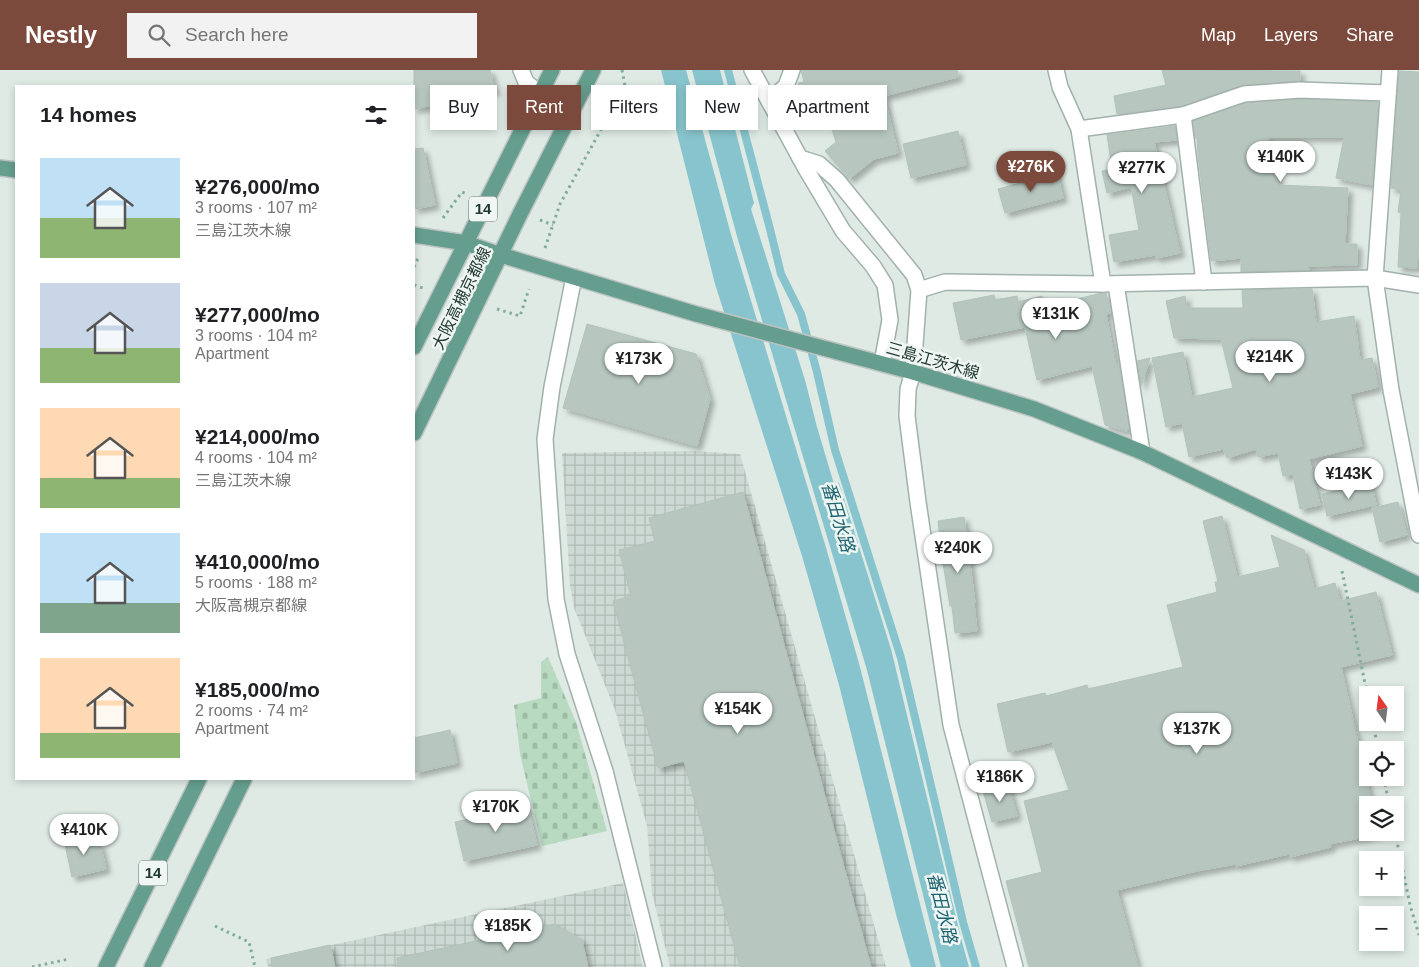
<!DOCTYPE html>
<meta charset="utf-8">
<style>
body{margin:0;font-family:Helvetica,"Noto Sans JP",sans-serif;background:#f2f2f2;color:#202124;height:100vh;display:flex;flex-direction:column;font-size:19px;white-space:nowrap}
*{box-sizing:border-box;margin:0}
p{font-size:16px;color:#757577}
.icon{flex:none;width:28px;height:28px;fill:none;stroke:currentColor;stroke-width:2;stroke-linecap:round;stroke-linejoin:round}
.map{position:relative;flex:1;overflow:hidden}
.side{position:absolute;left:15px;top:15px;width:400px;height:695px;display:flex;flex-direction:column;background:#fff;border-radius:0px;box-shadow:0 2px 8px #0003}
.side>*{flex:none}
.top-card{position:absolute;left:430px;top:15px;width:475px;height:45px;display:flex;gap:10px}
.needle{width:32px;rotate:346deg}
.fabs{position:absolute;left:1359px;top:616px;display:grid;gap:10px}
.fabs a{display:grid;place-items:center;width:45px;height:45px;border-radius:0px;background:#fff;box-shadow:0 2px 8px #0003;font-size:25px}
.price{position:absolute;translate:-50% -42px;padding:0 11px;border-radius:18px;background:#fff;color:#222;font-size:16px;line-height:32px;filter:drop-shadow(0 1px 2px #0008)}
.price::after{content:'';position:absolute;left:50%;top:30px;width:15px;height:11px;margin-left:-8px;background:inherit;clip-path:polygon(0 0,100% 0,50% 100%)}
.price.selected{background:#7c4a3c;color:#fff}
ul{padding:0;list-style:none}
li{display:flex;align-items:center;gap:15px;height:125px;padding:0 25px}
li span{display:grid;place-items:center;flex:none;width:140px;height:100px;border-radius:0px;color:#555}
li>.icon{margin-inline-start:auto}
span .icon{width:60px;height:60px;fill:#fffc;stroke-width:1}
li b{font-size:21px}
h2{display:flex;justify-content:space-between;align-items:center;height:60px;padding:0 25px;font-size:21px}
.tag{padding:0 18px;border-radius:0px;background:#fff;box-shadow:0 2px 8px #0003;font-size:18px;line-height:45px}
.tag.selected{background:#7c4a3c;color:#fff}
header{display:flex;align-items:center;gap:30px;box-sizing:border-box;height:70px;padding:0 25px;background:#7c4a3c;color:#fff}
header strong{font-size:24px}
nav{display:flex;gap:28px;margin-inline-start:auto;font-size:18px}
.search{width:350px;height:45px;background:#f2f2f2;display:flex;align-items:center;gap:12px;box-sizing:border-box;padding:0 18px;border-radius:0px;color:#757577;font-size:19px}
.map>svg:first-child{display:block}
.industrial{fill:url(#industrial-grid)}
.cemetery{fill:url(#cemetery-stones)}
.water{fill:#88c4cd}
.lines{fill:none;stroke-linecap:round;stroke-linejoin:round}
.stream{stroke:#88c4cd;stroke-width:8}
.building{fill:#b7c7c0;stroke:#b2c3bb;filter:url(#shadow)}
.minor-casing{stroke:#a2b1ac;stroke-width:18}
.major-casing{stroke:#bcc4c2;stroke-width:18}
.path{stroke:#80ac9d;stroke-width:3;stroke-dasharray:2.5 4;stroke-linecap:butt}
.minor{stroke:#fff;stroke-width:15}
.major{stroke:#659e8e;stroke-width:15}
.labels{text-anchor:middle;stroke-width:5;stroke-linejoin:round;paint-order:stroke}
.shield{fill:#eff6f3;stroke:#5f726c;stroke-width:1}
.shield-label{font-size:15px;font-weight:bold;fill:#213932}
.street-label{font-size:16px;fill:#213932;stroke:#eff6f3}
.water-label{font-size:18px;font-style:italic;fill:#1e6572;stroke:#eff6f3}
</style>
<header>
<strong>Nestly</strong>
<div class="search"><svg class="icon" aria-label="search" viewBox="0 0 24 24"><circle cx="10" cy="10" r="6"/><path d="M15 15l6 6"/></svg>Search here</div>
<nav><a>Map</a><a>Layers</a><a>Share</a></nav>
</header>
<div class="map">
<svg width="1419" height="897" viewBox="0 0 1419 897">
<defs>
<pattern id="industrial-grid" width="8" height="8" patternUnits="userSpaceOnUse" patternTransform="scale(1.25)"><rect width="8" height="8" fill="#cdd9d4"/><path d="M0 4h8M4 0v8" fill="none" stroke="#b0bbb6"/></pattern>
<pattern id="cemetery-stones" width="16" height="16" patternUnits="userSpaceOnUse" patternTransform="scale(1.25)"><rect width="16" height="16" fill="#b8dac1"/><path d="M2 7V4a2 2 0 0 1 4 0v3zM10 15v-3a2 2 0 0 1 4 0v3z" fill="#9ebca6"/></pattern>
<filter id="shadow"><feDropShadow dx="4.5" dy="4.5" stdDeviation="2.5" flood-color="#0004"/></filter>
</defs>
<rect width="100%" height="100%" fill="#dfeae5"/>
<g class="industrial">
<path d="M694 381 740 384 886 897H670L652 823 647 756 615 640 574 538 570 515 562 383Z"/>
<path d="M623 813 643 897H268L266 889Z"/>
</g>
<path class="cemetery" d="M548 587 576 652 607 761 542 776 520 684 514 635 541 628V592Z"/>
<g class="water">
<path d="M661 0H686L732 168 827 481 860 597 936 897H911L897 848 839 615 802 486 715 214Z"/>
<path d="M692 0H720L754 133 751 139 805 310 817 357 834 414 839 413 891 579 962 872 969 897H941L867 600 738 170Z"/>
</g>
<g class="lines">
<path class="stream" d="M728 0 770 159 781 204 801 244 817 302 835 380 901 588 963 852 976 897"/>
</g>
<g class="building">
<path d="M414 0H490L495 21 414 39Z"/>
<path d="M801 0H957L958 7 884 26 898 83 874 89 849 109 825 81 836 72 824 32 804 37 798 13 804 12Z"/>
<path d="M1162 0 1300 1V11L1243 15 1181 36 1117 44 1114 26 1166 15Z"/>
<path d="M1399 1 1419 2V168L1417 198 1398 197 1401 143 1398 142 1401 120 1391 118Z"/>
<path d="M1300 29 1378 32 1372 115 1336 108 1344 67H1268L1279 115 1348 118 1345 174H1357V195L1308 196 1309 200 1241 202V188L1211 191 1198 85 1197 68H1195L1193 51 1246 33Z"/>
<path d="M1175 56 1177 70 1154 72 1180 183 1156 188 1155 185 1114 192 1109 165 1139 160 1131 117 1107 123 1102 101 1112 99 1107 65Z"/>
<path d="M958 61 966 95 911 108 903 74Z"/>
<path d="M423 78 435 135 414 139V79Z"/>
<path d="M1057 103 1063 128 1005 143 998 119Z"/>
<path d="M1312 219 1316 252 1354 246 1360 290 1372 288 1378 317 1350 324 1362 376 1309 389 1320 435 1300 439 1293 404 1283 406 1278 383 1258 387 1256 379 1227 388 1223 379 1189 387 1182 353 1166 357 1152 288 1183 282 1192 327 1233 318 1221 269 1174 268 1166 231 1185 226 1187 238H1243L1242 220Z"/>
<path d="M1101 223H1106L1111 243 1106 244 1116 295 1119 294 1129 357 1127 361 1105 355 1092 296 1037 310 1025 257 961 270 953 233 994 225 995 230 1017 226 1018 232 1042 226 1043 232 1061 228 1062 233Z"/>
<path d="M587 254 696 284 710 329 697 376 563 338Z"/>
<path d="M1150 288 1141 316 1137 291Z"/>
<path d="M1372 414 1376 435 1327 446 1322 424Z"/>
<path d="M743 422 871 897H740L684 691 658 698 613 531 631 526 619 480 655 471 649 448Z"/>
<path d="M1398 432 1407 465 1380 472 1372 438Z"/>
<path d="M1222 446 1237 507 1280 497 1271 465 1304 480 1314 519 1335 513 1340 531 1376 522 1392 585 1341 597 1372 735H1368V762L1379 764 1330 774 1331 777 1290 787 1289 784 1236 796V794L1197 801 1117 820 1138 897H1029L1006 811 1042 802 1024 731 1069 720 1052 672 1008 682 997 634 1045 623 1046 626 1087 615 1088 619 1183 597 1167 535 1217 522 1215 512H1218L1203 451Z"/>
<path d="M964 447 975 533H974L977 561 955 563 952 536H950L943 493 938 451Z"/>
<path d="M450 660 457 693 414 703V668Z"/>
<path d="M1008 714 1017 746 992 752 983 721Z"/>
<path d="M528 736 537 775 464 791 455 752Z"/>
<path d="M91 764 93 775 100 773 106 799 72 807 64 770Z"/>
<path d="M555 854 582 870 588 897H398L397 888Z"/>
<path d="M330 875 335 897H272L271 888Z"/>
</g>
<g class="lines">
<defs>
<g id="minor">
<path d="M521 0 526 12 540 24"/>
<path d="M752 0 806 99 843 161 873 196 885 215 890 250 882 293"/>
<path d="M1056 0 1060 17 1079 59 1103 214"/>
<path d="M1390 0 1375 208 1391 320 1419 465"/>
<path d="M769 31 786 16 792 0"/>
<path d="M1183 45 1204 212"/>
<path d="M1079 59 1183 45 1244 24 1300 20 1388 23"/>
<path d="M800 88 819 94 837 110 914 205 919 220 913 302 908 319 907 346 918 432 951 655 1015 897"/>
<path d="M574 207 552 317 545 369 556 529 567 584 605 701 654 897"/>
<path d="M1116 214 1142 382"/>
<path d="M919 220 945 212 1103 214 1375 208 1419 215"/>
</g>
<g id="major">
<path d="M0 98 16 100"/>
<path d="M414 165 466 173 501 185 696 244 913 302 1034 339 1142 382 1419 515"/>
<path d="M414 277 552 0"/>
<path d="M414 363 520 144 593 0"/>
<path d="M106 897 199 709"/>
<path d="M152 897 244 709"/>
</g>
</defs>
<use href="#minor" class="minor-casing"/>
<use href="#major" class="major-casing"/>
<g class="path">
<path d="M443 148 462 122 467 124"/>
<path d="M540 150 553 155"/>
<path d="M545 178 560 134 625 16 622 0"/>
<path d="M414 197 418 188"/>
<path d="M414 215 423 218"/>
<path d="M497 239 520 246 529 219"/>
<path d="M1342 501 1368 628"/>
<path d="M1373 652 1378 680"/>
<path d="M1384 708 1389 735"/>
<path d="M1395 762 1410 835 1419 865"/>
<path d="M215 856 249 872 255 897"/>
<path d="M32 897 69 889"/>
</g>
<use href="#minor" class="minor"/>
<use href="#major" class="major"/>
</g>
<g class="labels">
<g class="shield">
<rect x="469" y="126.5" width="28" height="25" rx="4"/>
<rect x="139" y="790.5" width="28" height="25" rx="4"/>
</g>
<g class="shield-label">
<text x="483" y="144">14</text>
<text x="153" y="808">14</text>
</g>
<g class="street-label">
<text transform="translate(461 228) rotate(-64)" y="6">大阪高槻京都線</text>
<text transform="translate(933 290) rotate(16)" y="6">三島江茨木線</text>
</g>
<g class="water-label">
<text transform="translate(838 447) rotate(73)" y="6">番田水路</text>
<text transform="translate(942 838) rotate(76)" y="6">番田水路</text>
</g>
</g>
</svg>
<div class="fabs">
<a><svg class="needle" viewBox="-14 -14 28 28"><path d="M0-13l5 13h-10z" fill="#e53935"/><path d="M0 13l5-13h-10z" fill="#757577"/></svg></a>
<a><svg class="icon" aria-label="locate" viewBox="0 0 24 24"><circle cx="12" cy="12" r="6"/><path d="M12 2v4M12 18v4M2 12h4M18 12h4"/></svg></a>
<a><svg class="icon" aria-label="layers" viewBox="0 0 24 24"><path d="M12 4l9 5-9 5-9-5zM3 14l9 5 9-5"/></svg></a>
<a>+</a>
<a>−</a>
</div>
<b class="price" style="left:1281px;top:113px">¥140K</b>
<b class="price selected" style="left:1031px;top:123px">¥276K</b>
<b class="price" style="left:1142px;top:124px">¥277K</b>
<b class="price" style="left:1056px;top:270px">¥131K</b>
<b class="price" style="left:1270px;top:313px">¥214K</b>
<b class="price" style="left:639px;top:315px">¥173K</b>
<b class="price" style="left:1349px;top:430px">¥143K</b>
<b class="price" style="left:958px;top:504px">¥240K</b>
<b class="price" style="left:738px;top:665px">¥154K</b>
<b class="price" style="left:1197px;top:685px">¥137K</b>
<b class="price" style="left:1000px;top:733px">¥186K</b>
<b class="price" style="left:496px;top:763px">¥170K</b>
<b class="price" style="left:84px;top:786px">¥410K</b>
<b class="price" style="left:508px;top:882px">¥185K</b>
<div class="top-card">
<a class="tag">Buy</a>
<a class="tag selected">Rent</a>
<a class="tag">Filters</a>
<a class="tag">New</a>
<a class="tag">Apartment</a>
</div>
<section class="side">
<h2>14 homes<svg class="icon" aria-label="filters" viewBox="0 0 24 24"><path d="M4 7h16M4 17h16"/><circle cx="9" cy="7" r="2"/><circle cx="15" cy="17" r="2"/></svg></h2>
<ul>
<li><span style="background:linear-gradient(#bfe0f5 60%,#8fb573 0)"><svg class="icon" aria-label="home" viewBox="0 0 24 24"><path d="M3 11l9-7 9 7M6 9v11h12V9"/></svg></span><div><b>¥276,000/mo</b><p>3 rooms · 107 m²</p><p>三島江茨木線</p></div></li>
<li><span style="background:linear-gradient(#c9d6e8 65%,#8fb573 0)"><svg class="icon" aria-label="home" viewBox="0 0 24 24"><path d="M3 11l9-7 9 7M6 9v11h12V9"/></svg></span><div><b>¥277,000/mo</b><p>3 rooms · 104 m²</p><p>Apartment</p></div></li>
<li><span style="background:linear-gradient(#ffd9b3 70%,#8fb573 0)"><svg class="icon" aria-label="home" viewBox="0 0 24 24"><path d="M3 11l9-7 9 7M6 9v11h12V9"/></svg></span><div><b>¥214,000/mo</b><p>4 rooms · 104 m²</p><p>三島江茨木線</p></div></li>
<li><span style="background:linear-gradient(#bfe0f5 70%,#7fa58c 0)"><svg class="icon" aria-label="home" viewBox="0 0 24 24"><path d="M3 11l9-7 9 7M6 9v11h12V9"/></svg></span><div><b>¥410,000/mo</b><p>5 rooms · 188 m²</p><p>大阪高槻京都線</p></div></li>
<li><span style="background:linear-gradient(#ffd9b3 75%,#8fb573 0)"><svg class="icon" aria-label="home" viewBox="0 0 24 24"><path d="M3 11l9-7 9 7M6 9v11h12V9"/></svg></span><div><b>¥185,000/mo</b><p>2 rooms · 74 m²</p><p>Apartment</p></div></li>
</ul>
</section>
</div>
